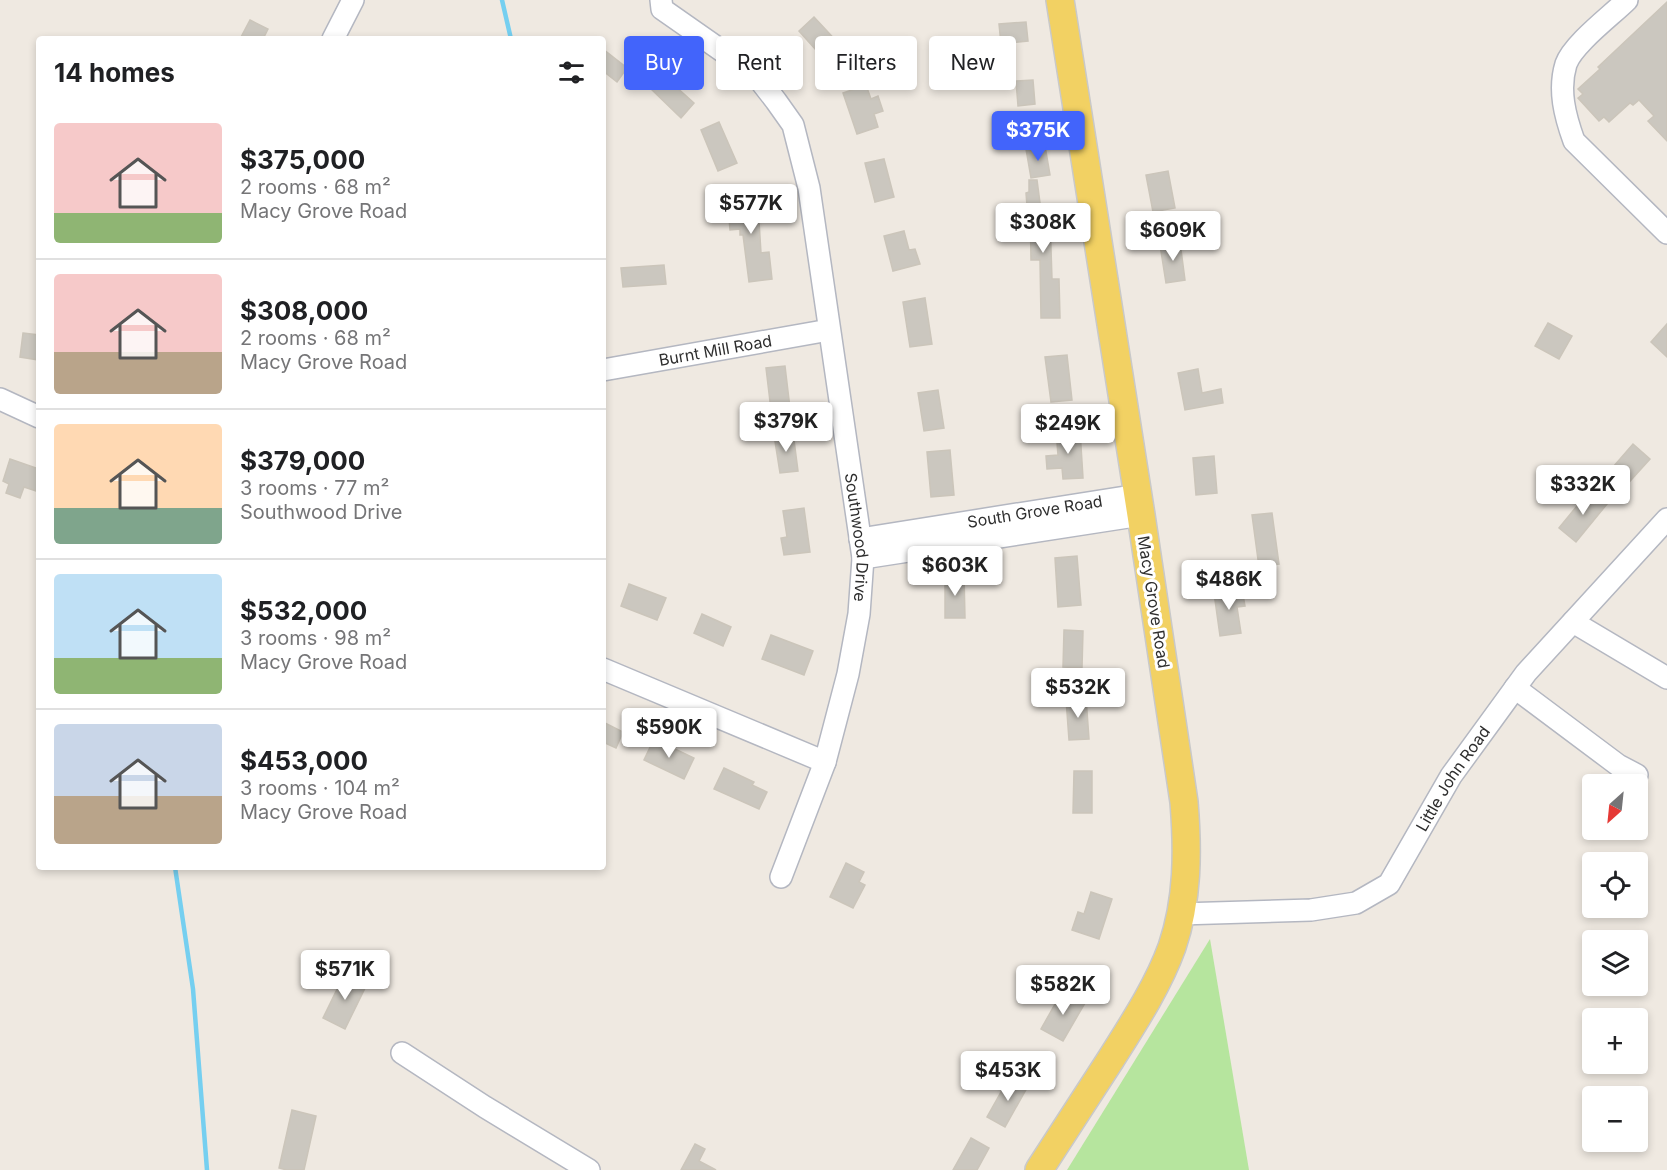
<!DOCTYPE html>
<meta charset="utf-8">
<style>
body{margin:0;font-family:Inter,sans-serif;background:#f6f6f6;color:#202124;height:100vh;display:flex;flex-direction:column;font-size:22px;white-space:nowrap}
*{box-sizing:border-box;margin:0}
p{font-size:20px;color:#757577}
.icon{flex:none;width:33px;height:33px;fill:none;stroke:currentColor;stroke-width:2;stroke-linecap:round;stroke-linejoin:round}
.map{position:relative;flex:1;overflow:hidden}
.drawer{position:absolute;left:36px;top:36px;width:570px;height:834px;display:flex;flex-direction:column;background:#fff;border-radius:6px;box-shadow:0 3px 9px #0003}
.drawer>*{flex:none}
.guide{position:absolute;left:624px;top:36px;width:570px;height:54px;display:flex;gap:12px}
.needle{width:39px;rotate:207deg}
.fabs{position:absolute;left:1582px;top:774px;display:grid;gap:12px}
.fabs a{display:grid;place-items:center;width:66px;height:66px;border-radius:6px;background:#fff;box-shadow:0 3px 9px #0003;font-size:30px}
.price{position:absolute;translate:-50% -51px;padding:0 14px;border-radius:6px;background:#fff;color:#222;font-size:20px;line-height:39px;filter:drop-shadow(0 2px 3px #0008)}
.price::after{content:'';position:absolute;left:50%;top:36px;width:18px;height:14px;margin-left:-9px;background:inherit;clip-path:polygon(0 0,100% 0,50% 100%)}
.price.current{background:#4264fb;color:#fff}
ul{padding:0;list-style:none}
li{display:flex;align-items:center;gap:18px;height:150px;padding:0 18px}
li+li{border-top:2px solid #e0e0e0}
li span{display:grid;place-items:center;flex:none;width:168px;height:120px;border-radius:6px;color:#555}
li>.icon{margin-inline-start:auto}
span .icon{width:72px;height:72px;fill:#fffc;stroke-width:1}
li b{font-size:26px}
h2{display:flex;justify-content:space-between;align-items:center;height:72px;padding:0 18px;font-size:26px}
.tag{padding:0 21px;border-radius:6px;background:#fff;box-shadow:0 3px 9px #0003;font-size:21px;line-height:54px}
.tag.current{background:#4264fb;color:#fff}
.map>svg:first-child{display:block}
.green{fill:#b6e59e}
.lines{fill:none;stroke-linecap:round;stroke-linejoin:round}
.stream{stroke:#75cff0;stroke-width:4.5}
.building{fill:#cbc7bf;stroke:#cbc5ba;stroke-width:1.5}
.minor-casing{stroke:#b4b7c1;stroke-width:24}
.major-casing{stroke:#c9c9c9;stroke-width:30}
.minor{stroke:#fff;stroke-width:21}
.major{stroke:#f2d163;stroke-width:27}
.labels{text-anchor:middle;stroke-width:6;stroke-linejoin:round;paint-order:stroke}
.street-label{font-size:16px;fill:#2e2e2e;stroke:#fff}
</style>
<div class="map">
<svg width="1667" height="1170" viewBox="0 0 1667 1170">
<rect width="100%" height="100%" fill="#efe9e1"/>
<path class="green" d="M1210 939 1249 1170H1067Z"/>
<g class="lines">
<g class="stream">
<path d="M502 0 511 39"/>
<path d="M175 867 193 989 207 1170"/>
</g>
</g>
<g class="building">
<path d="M1667 2V141L1648 121 1654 116 1639 100 1633 105 1630 103 1609 122 1604 117 1599 121 1578 98 1583 94 1578 89 1600 69 1598 67Z"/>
<path d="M814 17 840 45 824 59 799 31Z"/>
<path d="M250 20 268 29 263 39H240Z"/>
<path d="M1026 22 1028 41 1001 44 999 24Z"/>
<path d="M603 49 627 68 617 82 603 71Z"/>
<path d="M663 75 694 103 681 118 651 89Z"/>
<path d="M1033 80 1035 104 1018 106 1016 81Z"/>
<path d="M866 85 871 99 878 96 883 111 874 114 878 127 857 134 843 93Z"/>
<path d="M719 122 737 163 718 171 701 130Z"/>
<path d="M1045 146 1050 175 1031 178 1026 149Z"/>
<path d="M884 159 894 197 875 202 865 163Z"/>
<path d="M1168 171 1175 208 1153 212 1146 175Z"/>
<path d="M1029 180H1037L1042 218H1050L1052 279H1059L1060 318H1041L1040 260H1031L1030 205 1027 206 1026 193 1029 192Z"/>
<path d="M757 189 761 253 769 252 772 279 749 282 743 235H740V229L730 230 729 218H736L734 191Z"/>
<path d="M904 231 909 250 915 249 920 264 893 271 884 236Z"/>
<path d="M1180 242 1185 280 1166 283 1160 245Z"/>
<path d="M664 265 666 284 623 287 621 268Z"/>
<path d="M925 298 932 344 910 347 903 302Z"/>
<path d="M1548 323 1572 336 1559 359 1535 346Z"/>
<path d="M1667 324V357L1651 342Z"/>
<path d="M23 333 39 335V360L20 357Z"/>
<path d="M1067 355 1072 400 1051 402 1045 357Z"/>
<path d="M785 366 790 408 771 410 766 368Z"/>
<path d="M1198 369 1202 393 1221 389 1223 403 1185 410 1178 373Z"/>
<path d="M938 390 944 428 924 431 918 393Z"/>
<path d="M1080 430 1083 478 1063 479 1062 468 1047 469 1046 456 1058 455 1056 431Z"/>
<path d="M793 432 798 471 780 473 774 435Z"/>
<path d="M1633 444 1650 459 1623 489 1607 474Z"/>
<path d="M950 450 954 495 931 497 927 452Z"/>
<path d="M1214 456 1217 493 1196 495 1193 458Z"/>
<path d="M10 459 39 469V492L24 487 20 498 6 493 9 484 3 481Z"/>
<path d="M1590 490 1607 504 1576 542 1559 528Z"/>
<path d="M804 508 810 552 784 555 781 538 787 537 783 511Z"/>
<path d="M1272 513 1279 564 1259 567 1252 515Z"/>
<path d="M1077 556 1081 605 1058 607 1055 558Z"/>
<path d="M964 575 965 618H945V576Z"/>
<path d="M629 584 666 598 657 620 621 606Z"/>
<path d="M1242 589 1245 606 1237 607 1241 633 1220 636 1214 593Z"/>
<path d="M702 614 731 627 723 646 694 633Z"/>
<path d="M1064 630 1083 631 1082 668 1063 667Z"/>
<path d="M771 635 813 651 804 675 762 659Z"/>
<path d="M1086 697 1089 739 1069 740 1066 699Z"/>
<path d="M603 722 623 732 616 748 603 742Z"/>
<path d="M654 739 694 758 684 779 644 760Z"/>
<path d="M724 768 754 782 752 785 767 792 759 809 714 789Z"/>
<path d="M1074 771H1092V813H1073Z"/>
<path d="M846 863 864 872 859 882 865 885 853 908 830 897Z"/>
<path d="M1091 892 1112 899 1099 939 1072 930 1078 912 1084 914Z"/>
<path d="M345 973 367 984 345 1029 323 1018Z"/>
<path d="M1063 990 1085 1003 1063 1041 1041 1029Z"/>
<path d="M1010 1076 1028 1086 1005 1127 987 1117Z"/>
<path d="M292 1110 316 1116 304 1170H287L279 1168Z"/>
<path d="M971 1138 989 1148 977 1170H953Z"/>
<path d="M695 1144 705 1149 699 1161 716 1170H681Z"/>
</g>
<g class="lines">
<defs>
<g id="minor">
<path id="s1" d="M661 0 662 9 755 74 776 101 793 125 809 188 863 558 859 614 848 674 825 762 781 877"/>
<path d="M1627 0C1612 15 1573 44 1566 64 1558 90 1565 116 1574 141L1667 233"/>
<path d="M333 39 353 0"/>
<path id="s2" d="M603 370 829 330"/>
<path d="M0 399 39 417"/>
<path id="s3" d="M860 539 1138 495"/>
<path d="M863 558 1141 515"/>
<path d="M1573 622 1667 678"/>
<path d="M603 669 825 762"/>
<path d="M1515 688 1618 765 1637 775"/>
<path id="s4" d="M1180 914 1311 910 1356 903 1389 884 1451 776 1526 673 1667 519"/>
<path d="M402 1053 485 1107 589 1170"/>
</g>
<path id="major" d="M1039 1170C1063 1133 1087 1096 1111 1059 1133 1024 1158 986 1172 947 1188 900 1188 851 1184 802L1141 515 1060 0"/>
</defs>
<use href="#minor" class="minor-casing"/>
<use href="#major" class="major-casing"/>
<use href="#minor" class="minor"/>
<use href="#major" class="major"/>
</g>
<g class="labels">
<g class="street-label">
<text dy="6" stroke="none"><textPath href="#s2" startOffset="114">Burnt Mill Road</textPath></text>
<text dy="6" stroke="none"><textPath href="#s3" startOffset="177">South Grove Road</textPath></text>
<text dy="6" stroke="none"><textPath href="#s1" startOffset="604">Southwood Drive</textPath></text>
<text transform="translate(1154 602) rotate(81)" y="6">Macy Grove Road</text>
<text dy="6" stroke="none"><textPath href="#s4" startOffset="338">Little John Road</textPath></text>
</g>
</g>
</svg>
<div class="fabs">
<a><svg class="needle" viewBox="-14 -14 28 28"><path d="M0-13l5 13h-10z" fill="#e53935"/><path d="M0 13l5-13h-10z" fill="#757577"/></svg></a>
<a><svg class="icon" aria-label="locate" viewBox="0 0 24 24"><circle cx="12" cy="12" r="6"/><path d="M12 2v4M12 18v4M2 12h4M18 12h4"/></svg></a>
<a><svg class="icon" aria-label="layers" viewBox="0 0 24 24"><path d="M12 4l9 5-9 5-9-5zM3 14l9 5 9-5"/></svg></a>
<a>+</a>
<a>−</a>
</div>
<b class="price current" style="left:1038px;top:162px">$375K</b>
<b class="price" style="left:751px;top:235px">$577K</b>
<b class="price" style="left:1043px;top:254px">$308K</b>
<b class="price" style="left:1173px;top:262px">$609K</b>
<b class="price" style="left:786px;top:453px">$379K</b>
<b class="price" style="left:1068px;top:455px">$249K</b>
<b class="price" style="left:1583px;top:516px">$332K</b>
<b class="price" style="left:955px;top:597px">$603K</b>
<b class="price" style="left:1229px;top:611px">$486K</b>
<b class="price" style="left:1078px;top:719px">$532K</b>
<b class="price" style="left:669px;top:759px">$590K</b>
<b class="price" style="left:345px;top:1001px">$571K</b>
<b class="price" style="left:1063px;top:1016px">$582K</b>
<b class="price" style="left:1008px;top:1102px">$453K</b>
<div class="guide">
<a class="tag current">Buy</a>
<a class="tag">Rent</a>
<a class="tag">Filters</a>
<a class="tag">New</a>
</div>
<section class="drawer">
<h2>14 homes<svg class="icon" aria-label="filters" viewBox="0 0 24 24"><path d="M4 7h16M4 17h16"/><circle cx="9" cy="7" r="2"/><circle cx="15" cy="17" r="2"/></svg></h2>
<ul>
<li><span style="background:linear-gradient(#f6c9c9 75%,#8fb573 0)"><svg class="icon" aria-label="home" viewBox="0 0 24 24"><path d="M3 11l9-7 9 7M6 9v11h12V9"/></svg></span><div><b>$375,000</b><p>2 rooms · 68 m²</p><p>Macy Grove Road</p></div></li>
<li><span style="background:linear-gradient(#f6c9c9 65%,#b9a48a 0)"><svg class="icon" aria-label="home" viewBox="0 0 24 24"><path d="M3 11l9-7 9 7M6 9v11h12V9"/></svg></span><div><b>$308,000</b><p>2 rooms · 68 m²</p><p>Macy Grove Road</p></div></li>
<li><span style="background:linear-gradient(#ffd9b3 70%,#7fa58c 0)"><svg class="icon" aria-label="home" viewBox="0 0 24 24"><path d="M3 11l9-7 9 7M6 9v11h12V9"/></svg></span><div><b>$379,000</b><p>3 rooms · 77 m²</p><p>Southwood Drive</p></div></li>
<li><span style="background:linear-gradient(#bfe0f5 70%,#8fb573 0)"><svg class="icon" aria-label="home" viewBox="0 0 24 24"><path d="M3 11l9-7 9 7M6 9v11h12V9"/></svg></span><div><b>$532,000</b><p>3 rooms · 98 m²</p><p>Macy Grove Road</p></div></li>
<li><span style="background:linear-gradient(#c9d6e8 60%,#b9a48a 0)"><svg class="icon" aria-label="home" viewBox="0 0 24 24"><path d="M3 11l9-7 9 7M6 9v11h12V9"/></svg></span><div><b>$453,000</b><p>3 rooms · 104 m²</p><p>Macy Grove Road</p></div></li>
</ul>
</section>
</div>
